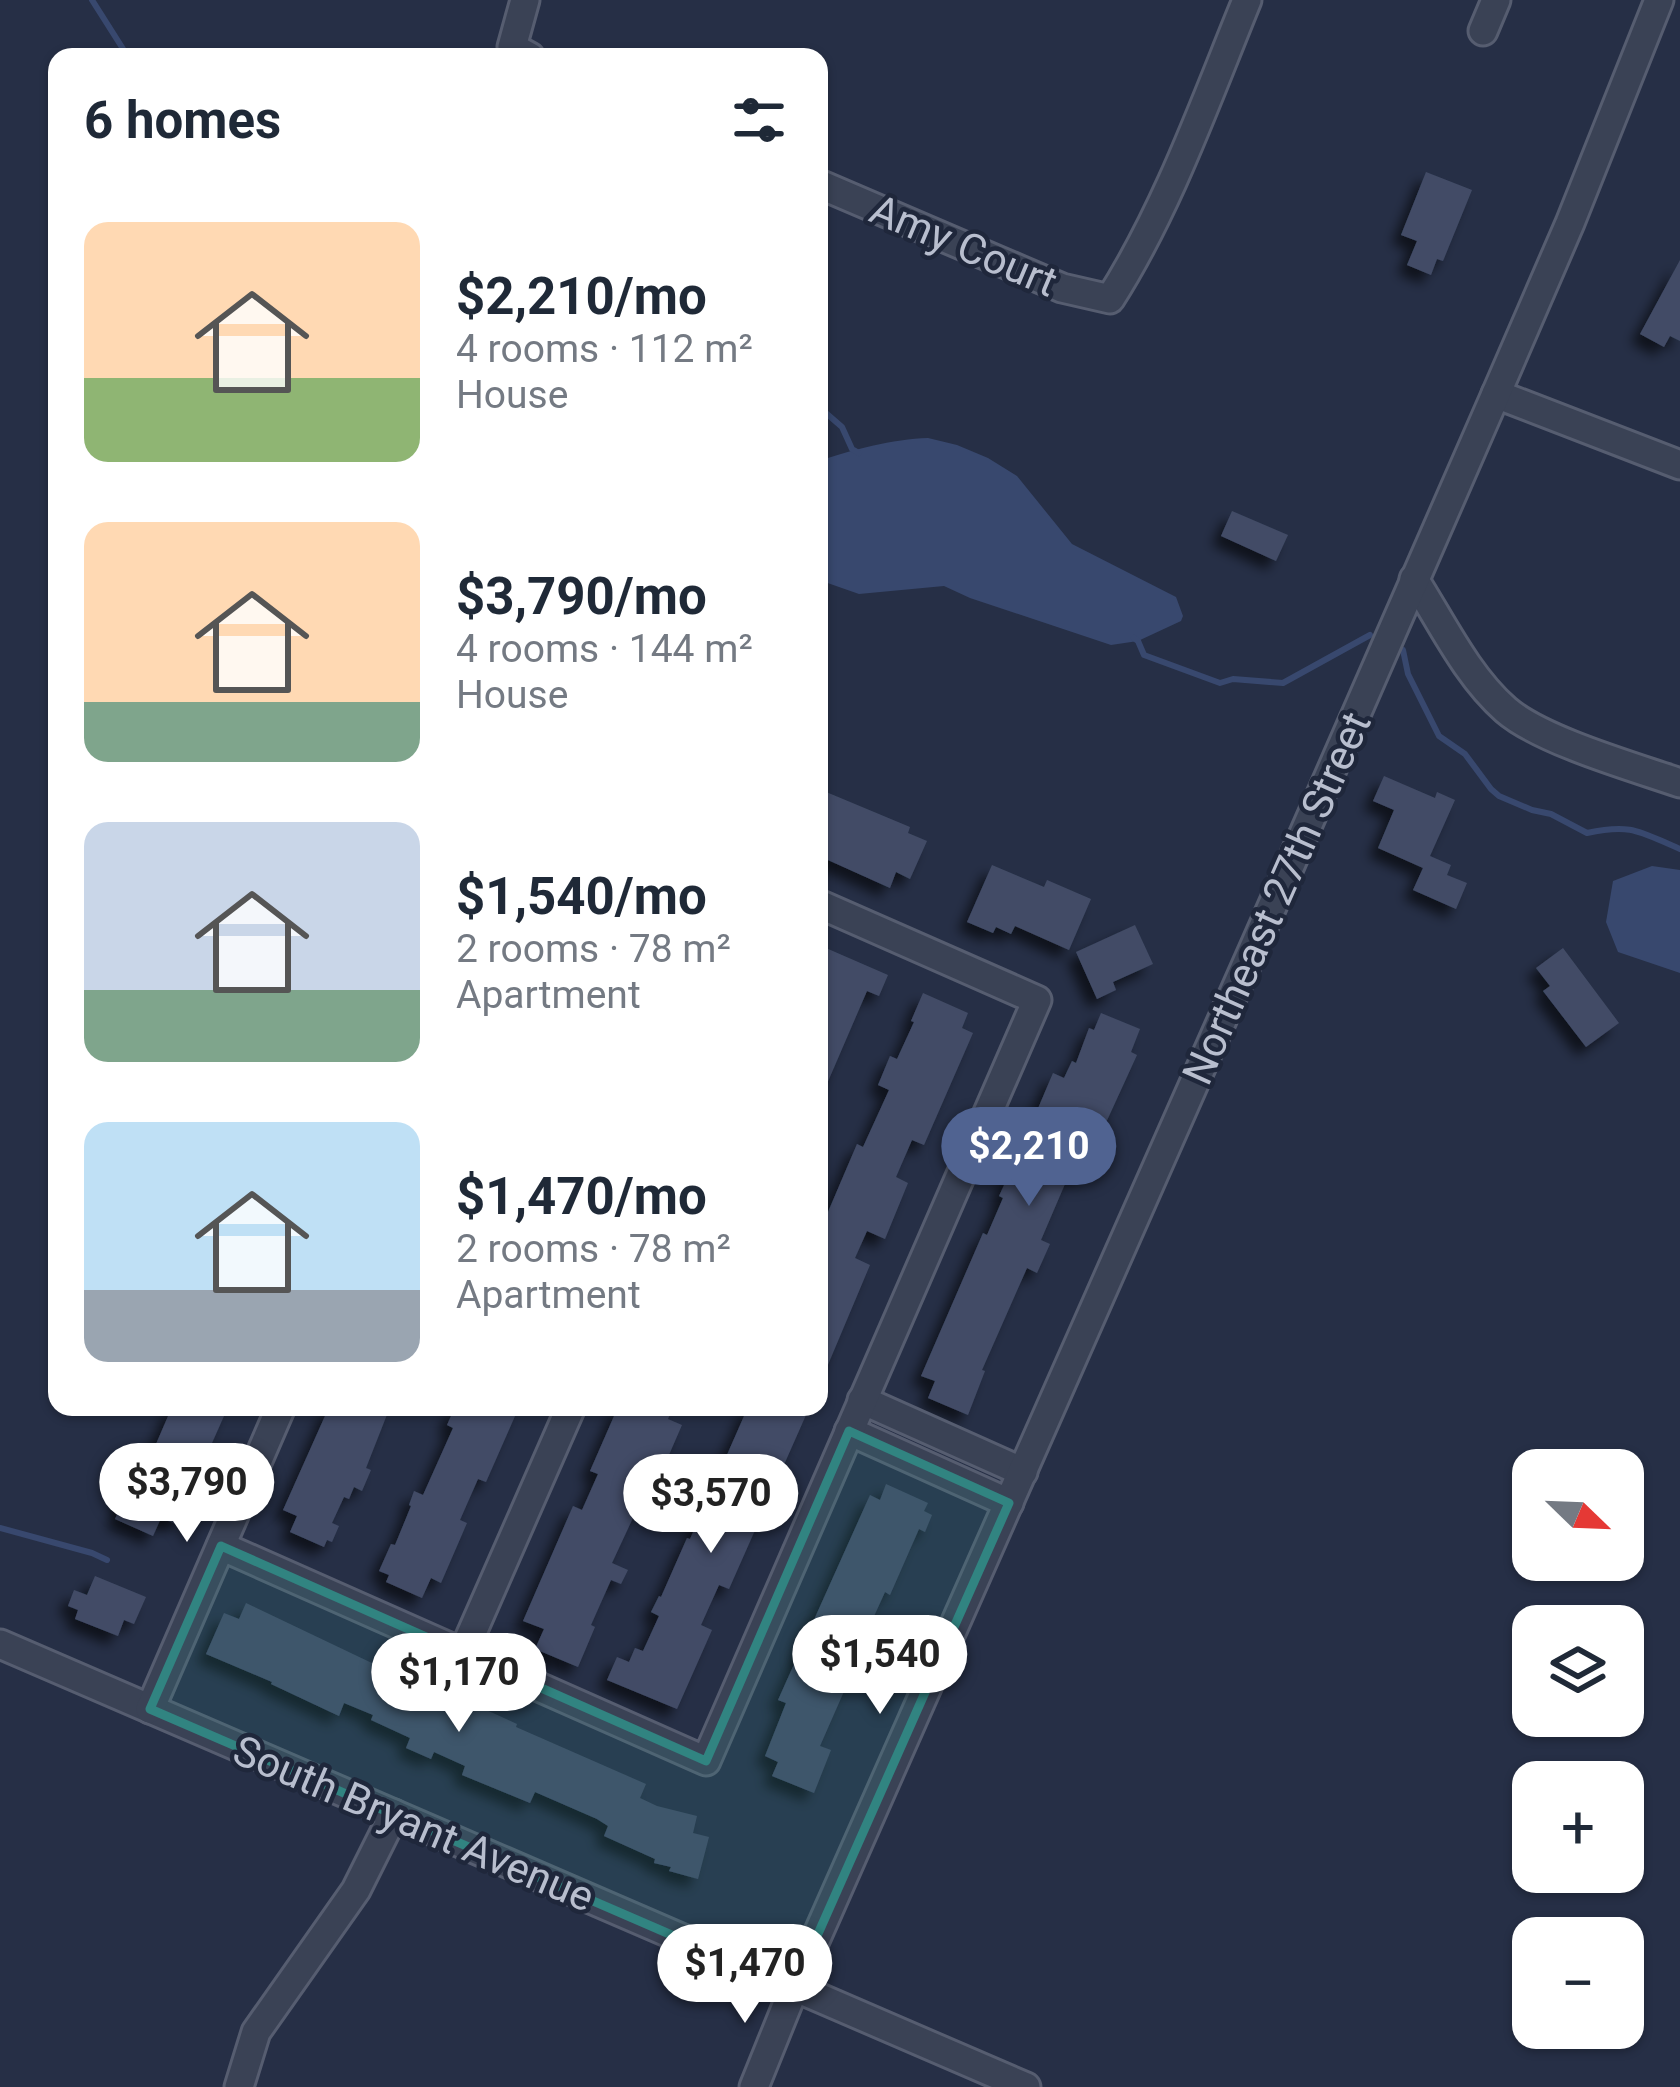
<!DOCTYPE html>
<meta charset="utf-8">
<style>
body{margin:0;font-family:Roboto,sans-serif;background:#f6f6f7;color:#1f2937;height:100vh;display:flex;flex-direction:column;font-size:45px;white-space:nowrap}
*{box-sizing:border-box;margin:0}
p{font-size:39px;color:#747a83}
.icon{flex:none;width:66px;height:66px;fill:none;stroke:currentColor;stroke-width:2;stroke-linecap:round;stroke-linejoin:round}
.map{position:relative;flex:1;overflow:hidden}
.sheet{position:absolute;left:48px;top:48px;width:780px;height:1368px;display:flex;flex-direction:column;background:#fff;border-radius:24px;box-shadow:0 3px 9px #0004}
.sheet>*{flex:none}
.needle{width:78px;rotate:113deg}
.tools{position:absolute;left:1512px;top:1449px;display:grid;gap:24px}
.tools a{display:grid;place-items:center;width:132px;height:132px;border-radius:24px;background:#fff;box-shadow:0 3px 9px #0004;font-size:60px}
.price{position:absolute;translate:-50% -102px;padding:0 27px;border-radius:42px;background:#fff;color:#222;font-size:39px;line-height:78px;filter:drop-shadow(0 3px 6px #0008)}
.price::after{content:'';position:absolute;left:50%;top:72px;width:36px;height:27px;margin-left:-18px;background:inherit;clip-path:polygon(0 0,100% 0,50% 100%)}
.price.current{background:#506391;color:#fff}
ul{padding:0;list-style:none}
li{display:flex;align-items:center;gap:36px;height:300px;padding:0 36px}
li span{display:grid;place-items:center;flex:none;width:336px;height:240px;border-radius:24px;color:#555}
li>.icon{margin-inline-start:auto}
span .icon{width:144px;height:144px;fill:#fffc;stroke-width:1}
li b{font-size:51px}
h2{display:flex;justify-content:space-between;align-items:center;height:144px;padding:0 36px;font-size:51px}
.map>svg:first-child{display:block}
.water{fill:#38486e}
.lines{fill:none;stroke-linecap:round;stroke-linejoin:round}
.stream{stroke:#38486e;stroke-width:6}
.building{fill:#424c66;filter:url(#shadow)}
.minor-casing{stroke:#565d70;stroke-width:33}
.minor{stroke:#3a4255;stroke-width:27}
.marked{fill:#318481;fill-opacity:0.2;stroke:#318481;stroke-width:9;stroke-linejoin:round}
.labels{text-anchor:middle;stroke-width:9;stroke-linejoin:round;paint-order:stroke}
.street-label{font-size:42px;fill:#b8bece;stroke:#1f273b}
</style>
<div class="map">
<svg width="1680" height="2087" viewBox="0 0 1680 2087">
<defs>
<filter id="shadow"><feDropShadow dx="-9" dy="9" stdDeviation="6" flood-color="#0009"/></filter>
</defs>
<rect width="100%" height="100%" fill="#262f46"/>
<g class="water">
<path d="M928 438 957 445 988 458 1017 476 1072 544 1176 597 1183 616 1181 621 1138 641 1111 645 970 598 944 586 859 594 819 580V461C850 450 894 439 928 438Z"/>
<path d="M1652 866 1680 870V973L1618 952 1606 922 1613 881Z"/>
</g>
<g class="lines">
<g class="stream">
<path d="M92 0 125 52 132 57"/>
<path d="M819 407 842 427 852 449 859 453"/>
<path d="M1134 638 1138 641 1144 655 1220 683 1233 679 1283 683 1370 635"/>
<path d="M1403 650 1408 674 1439 736 1465 754 1491 789 1499 796 1532 810 1551 814 1587 833C1632 823 1640 832 1680 849"/>
<path d="M0 1528 92 1553 107 1560"/>
</g>
</g>
<g class="building">
<path d="M1426 172 1472 190 1443 261 1437 259 1431 275 1407 265 1417 241 1401 235Z"/>
<path d="M1680 260V341L1670 336 1664 347 1640 334Z"/>
<path d="M1232 511 1288 535 1276 561 1221 536Z"/>
<path d="M1384 776 1435 798 1437 792 1455 800 1430 856 1451 865 1447 875 1467 883 1456 909 1413 890 1423 868 1378 848 1394 810 1373 801Z"/>
<path d="M819 789 910 827 908 833 927 841 910 879 896 872 890 888 819 856Z"/>
<path d="M992 865 1044 887 1047 880 1091 899 1069 950 1015 926 1011 934 996 927 993 933 967 922Z"/>
<path d="M1135 925 1153 964 1113 982 1116 990 1097 999 1076 952Z"/>
<path d="M819 945 888 975 879 996 867 991 820 1100Z"/>
<path d="M1563 948 1619 1023 1586 1047 1543 991 1550 986 1536 968Z"/>
<path d="M923 993 968 1013 962 1028 973 1033 924 1145 912 1140 896 1177 908 1183 885 1239 867 1231 855 1258 870 1265 819 1386V1252L828 1229 822 1226 857 1144 863 1147 889 1090 878 1085 890 1056 897 1059 914 1022 911 1021Z"/>
<path d="M1101 1013 1140 1029 1131 1052 1137 1055 1082 1175 1071 1170 1041 1240 1050 1244 1037 1273 1027 1268 982 1370 985 1371 968 1415 928 1398 935 1381 921 1376 983 1233 987 1235 1003 1198 999 1196 1011 1170 1021 1175 1038 1136 1028 1132 1053 1073 1064 1078 1072 1061 1076 1063 1089 1028 1094 1030Z"/>
<path d="M172 1407H228L176 1524 161 1518 153 1536 115 1519 136 1471 143 1474Z"/>
<path d="M329 1407H390L366 1468 371 1470 362 1491 354 1487 349 1499 344 1497 332 1523 339 1526 332 1542 327 1540 324 1547 290 1532 297 1516 283 1510Z"/>
<path d="M455 1407H519L486 1482 478 1479 460 1520 467 1523 441 1583 431 1578 422 1598 386 1582 389 1575 379 1571 391 1544 395 1545 411 1506 409 1505 414 1491 423 1495 453 1428 447 1425Z"/>
<path d="M618 1407H673L668 1419 682 1425 665 1464 659 1462 612 1563 628 1570 621 1584 611 1580 591 1625 595 1627 578 1667 535 1649 544 1629 523 1621 573 1506 582 1510 598 1474 590 1471Z"/>
<path d="M748 1407H788L806 1415 729 1589 719 1585 701 1625 712 1630 677 1709 607 1680 617 1657 629 1662 635 1648 643 1651 659 1616 651 1612 659 1596 661 1597 687 1538 690 1539Z"/>
<path d="M886 1484 928 1503 924 1511 932 1515 925 1532 919 1529 890 1595 885 1592 860 1647 863 1648 820 1746 831 1750 814 1793 772 1776 778 1762 765 1756 786 1703 778 1700 870 1495 880 1500Z"/>
<path d="M95 1576 146 1597 134 1624 124 1620 118 1636 75 1619 78 1610 68 1606 74 1590 87 1595Z"/>
<path d="M246 1603 376 1665 493 1713 517 1724 516 1727 646 1784 640 1798 657 1806 697 1816 693 1833 709 1837 698 1879 669 1871 671 1867 654 1863 655 1859 604 1836 608 1826 597 1819 535 1792 530 1803 462 1775 465 1766 434 1752 431 1759 406 1748 410 1738 371 1720 373 1715 344 1703 339 1716 271 1684 272 1682 206 1654 224 1613 239 1619Z"/>
</g>
<g class="lines">
<defs>
<g id="minor">
<path d="M525 0 512 47 530 57"/>
<path d="M1483 31 1496 0"/>
<path d="M819 184 1062 288 1110 299C1168 208 1206 100 1247 0"/>
<path d="M1496 394 1680 465"/>
<path d="M1414 579C1442 623 1467 676 1506 710 1542 741 1634 767 1680 783"/>
<path d="M862 1400 1023 1472"/>
<path d="M849 1431 1009 1503"/>
<path d="M221 1546 706 1761 1037 1000 819 904"/>
<path d="M0 1644 1026 2087"/>
<path d="M463 1653 571 1407"/>
<path d="M150 1709 281 1407"/>
<path d="M239 2087 256 2032 356 1890 394 1814"/>
<path d="M754 2087 794 1988 1257 941 1496 394 1570 223 1659 0"/>
</g>
</defs>
<use href="#minor" class="minor-casing"/>
<use href="#minor" class="minor"/>
</g>
<path class="marked" d="M849 1431 1009 1503 794 1988 150 1709 221 1546 706 1761Z"/>
<g class="labels">
<g class="street-label">
<text transform="translate(964 245) rotate(23)" y="15">Amy Court</text>
<text transform="translate(1276 898) rotate(-66)" y="15">Northeast 27th Street</text>
<text transform="translate(414 1823) rotate(23)" y="15">South Bryant Avenue</text>
</g>
</g>
</svg>
<div class="tools">
<a><svg class="needle" viewBox="-14 -14 28 28"><path d="M0-13l5 13h-10z" fill="#e53935"/><path d="M0 13l5-13h-10z" fill="#747a83"/></svg></a>
<a><svg class="icon" aria-label="layers" viewBox="0 0 24 24"><path d="M12 4l9 5-9 5-9-5zM3 14l9 5 9-5"/></svg></a>
<a>+</a>
<a>−</a>
</div>
<b class="price current" style="left:1029px;top:1209px">$2,210</b>
<b class="price" style="left:187px;top:1545px">$3,790</b>
<b class="price" style="left:711px;top:1556px">$3,570</b>
<b class="price" style="left:880px;top:1717px">$1,540</b>
<b class="price" style="left:459px;top:1735px">$1,170</b>
<b class="price" style="left:745px;top:2026px">$1,470</b>
<section class="sheet">
<h2>6 homes<svg class="icon" aria-label="filters" viewBox="0 0 24 24"><path d="M4 7h16M4 17h16"/><circle cx="9" cy="7" r="2"/><circle cx="15" cy="17" r="2"/></svg></h2>
<ul>
<li><span style="background:linear-gradient(#ffd9b3 65%,#8fb573 0)"><svg class="icon" aria-label="home" viewBox="0 0 24 24"><path d="M3 11l9-7 9 7M6 9v11h12V9"/></svg></span><div><b>$2,210/mo</b><p>4 rooms · 112 m²</p><p>House</p></div></li>
<li><span style="background:linear-gradient(#ffd9b3 75%,#7fa58c 0)"><svg class="icon" aria-label="home" viewBox="0 0 24 24"><path d="M3 11l9-7 9 7M6 9v11h12V9"/></svg></span><div><b>$3,790/mo</b><p>4 rooms · 144 m²</p><p>House</p></div></li>
<li><span style="background:linear-gradient(#c9d6e8 70%,#7fa58c 0)"><svg class="icon" aria-label="home" viewBox="0 0 24 24"><path d="M3 11l9-7 9 7M6 9v11h12V9"/></svg></span><div><b>$1,540/mo</b><p>2 rooms · 78 m²</p><p>Apartment</p></div></li>
<li><span style="background:linear-gradient(#bfe0f5 70%,#9aa5b1 0)"><svg class="icon" aria-label="home" viewBox="0 0 24 24"><path d="M3 11l9-7 9 7M6 9v11h12V9"/></svg></span><div><b>$1,470/mo</b><p>2 rooms · 78 m²</p><p>Apartment</p></div></li>
</ul>
</section>
</div>
